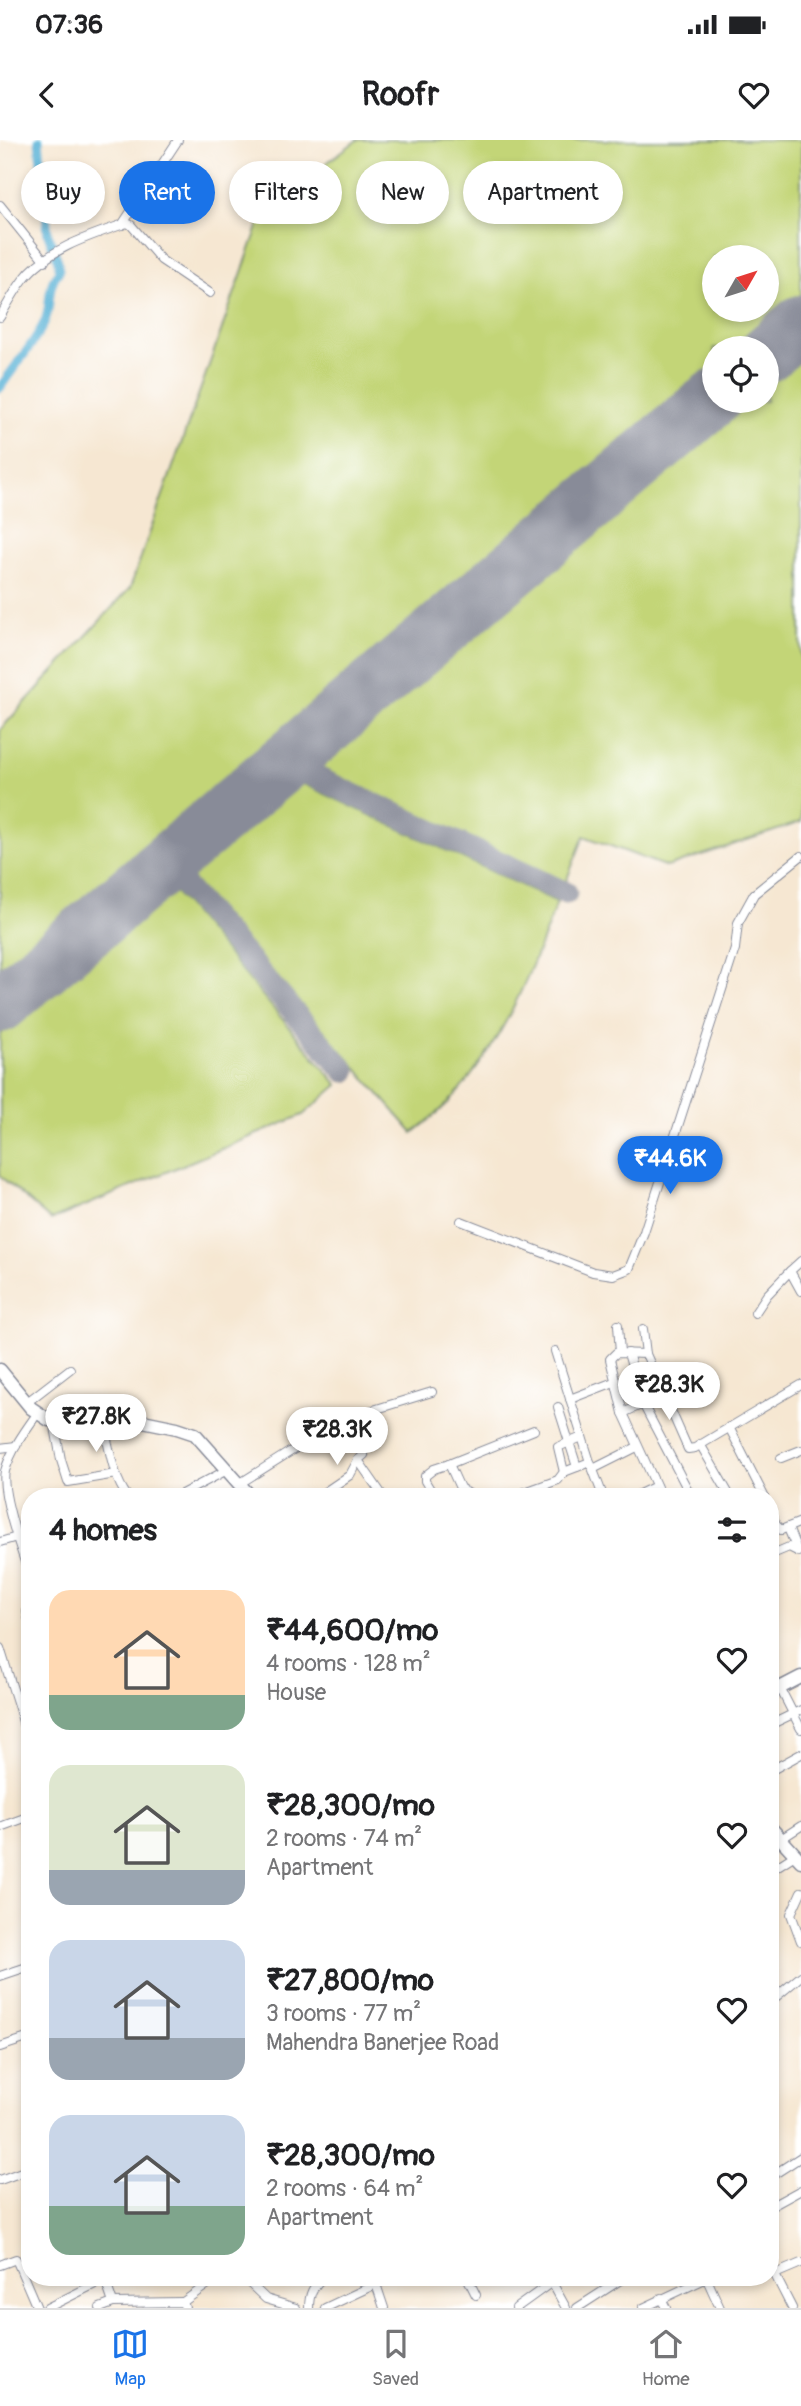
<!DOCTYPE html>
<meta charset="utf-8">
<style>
body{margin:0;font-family:Pangolin,sans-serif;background:#f6f6f6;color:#202124;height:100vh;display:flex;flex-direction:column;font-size:26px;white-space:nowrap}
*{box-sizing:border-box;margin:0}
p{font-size:23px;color:#757577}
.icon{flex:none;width:38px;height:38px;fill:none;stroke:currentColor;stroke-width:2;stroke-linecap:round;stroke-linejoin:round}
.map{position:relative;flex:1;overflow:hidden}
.drawer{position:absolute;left:21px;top:1348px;width:758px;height:798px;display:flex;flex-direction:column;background:#fff;border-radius:28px;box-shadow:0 4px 10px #0003}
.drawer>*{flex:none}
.banner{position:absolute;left:21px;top:21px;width:760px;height:63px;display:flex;gap:14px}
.needle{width:46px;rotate:51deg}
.tools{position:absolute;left:702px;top:105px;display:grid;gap:14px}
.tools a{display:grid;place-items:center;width:77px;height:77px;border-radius:50%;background:#fff;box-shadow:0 4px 10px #0003;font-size:35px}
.price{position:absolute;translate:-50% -60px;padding:0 16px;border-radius:24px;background:#fff;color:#222;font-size:23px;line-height:46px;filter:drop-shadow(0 2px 4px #0008)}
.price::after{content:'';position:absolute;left:50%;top:42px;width:21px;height:16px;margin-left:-10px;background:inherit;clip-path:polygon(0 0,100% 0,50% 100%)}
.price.on{background:#1a73e8;color:#fff}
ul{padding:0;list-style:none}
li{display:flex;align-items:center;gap:21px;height:175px;padding:0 28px}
li span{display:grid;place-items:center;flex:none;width:196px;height:140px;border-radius:21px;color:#555}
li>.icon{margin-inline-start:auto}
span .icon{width:84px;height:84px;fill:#fffc;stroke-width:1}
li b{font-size:30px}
h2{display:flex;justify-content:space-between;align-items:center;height:84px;padding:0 28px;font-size:30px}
.pill{padding:0 24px;border-radius:32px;background:#fff;box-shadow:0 4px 10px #0003;font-size:24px;line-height:63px}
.pill.on{background:#1a73e8;color:#fff}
.status{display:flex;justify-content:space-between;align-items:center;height:49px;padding:0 35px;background:#fff;direction:ltr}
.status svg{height:19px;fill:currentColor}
header{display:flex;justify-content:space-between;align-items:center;height:91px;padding:0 28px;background:#fff;font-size:32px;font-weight:700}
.tabs{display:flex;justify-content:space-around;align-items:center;height:98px;border-top:2px solid #e0e0e0;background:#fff;font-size:19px;color:#757577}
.tabs a{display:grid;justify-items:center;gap:4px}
.tabs .on{color:#1a73e8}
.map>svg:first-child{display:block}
.green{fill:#c3d577;stroke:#6f826a;stroke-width:2;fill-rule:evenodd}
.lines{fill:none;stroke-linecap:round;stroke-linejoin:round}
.canal{stroke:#57b1d5;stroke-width:9}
.taxiway{stroke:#888b98;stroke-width:23}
.runway{stroke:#888b98;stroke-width:58}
.street-casing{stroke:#888b98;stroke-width:10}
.secondary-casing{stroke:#888b98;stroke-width:15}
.street{stroke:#fff;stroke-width:8}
.secondary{stroke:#fff;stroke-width:12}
</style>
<div class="status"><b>07:36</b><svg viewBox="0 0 49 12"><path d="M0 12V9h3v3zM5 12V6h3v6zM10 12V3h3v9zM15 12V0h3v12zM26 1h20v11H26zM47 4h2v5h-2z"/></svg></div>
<header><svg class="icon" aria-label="back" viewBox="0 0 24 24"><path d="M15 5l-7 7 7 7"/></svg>Roofr<svg class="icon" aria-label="heart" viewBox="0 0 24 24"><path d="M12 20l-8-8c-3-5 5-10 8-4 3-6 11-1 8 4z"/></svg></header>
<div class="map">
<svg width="801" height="2168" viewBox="0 0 801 2168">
<rect width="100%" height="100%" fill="#fff"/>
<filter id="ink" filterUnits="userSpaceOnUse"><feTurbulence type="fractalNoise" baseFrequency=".0143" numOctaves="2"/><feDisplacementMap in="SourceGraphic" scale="14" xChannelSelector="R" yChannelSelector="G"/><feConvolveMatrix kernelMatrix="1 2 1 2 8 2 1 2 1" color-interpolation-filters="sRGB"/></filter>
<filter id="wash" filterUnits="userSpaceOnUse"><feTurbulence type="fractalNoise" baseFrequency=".00686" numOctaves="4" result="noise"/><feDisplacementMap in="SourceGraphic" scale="28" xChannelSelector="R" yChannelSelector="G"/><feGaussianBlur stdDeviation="1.57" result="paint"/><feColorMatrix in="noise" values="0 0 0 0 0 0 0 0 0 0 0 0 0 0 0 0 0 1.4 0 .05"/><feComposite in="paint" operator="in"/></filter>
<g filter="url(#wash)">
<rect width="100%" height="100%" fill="#f6e7d2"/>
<g class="green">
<path d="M357 0H801V160L745 208H714V235L0 846V590L130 448 264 70ZM766 117V170H714V117Z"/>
<path d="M801 209V682L667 727 584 696 565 744 314 625 740 261H766L767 238Z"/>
<path d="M295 640 557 762C530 834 503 904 450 961 439 973 425 983 413 993L186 733Z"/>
<path d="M171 747 338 945 303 975 51 1080 0 1036V894Z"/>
</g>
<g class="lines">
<path class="canal" d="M0 248C14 226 33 206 44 183 53 164 45 148 59 131L58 121 48 94 39 0"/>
<g class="taxiway">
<path d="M300 607 305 630 309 634 566 753"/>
<path d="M270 634 288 629 309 634"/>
<path d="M165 723 345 931"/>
</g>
<g class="runway">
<path d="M766 214 801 184"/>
<path d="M0 864 714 258"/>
</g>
</g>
</g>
<g filter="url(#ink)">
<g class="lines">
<defs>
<g id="street">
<path d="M0 65 45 121"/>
<path d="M122 85 178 0"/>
<path d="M0 177C7 165 14 152 23 140 46 109 92 95 127 83L131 85 161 120 210 153"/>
<path d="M461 1081 593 1132 613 1135 629 1129 644 1092 735 809 738 783 754 754 801 716"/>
<path d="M801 1121 790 1131 801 1151"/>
<path d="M755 1173 767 1155 790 1131"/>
<path d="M618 1185 620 1213"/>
<path d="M643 1189 646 1214 688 1309 695 1308 801 1245"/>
<path d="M555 1211 590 1322 603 1356"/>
<path d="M628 1213 643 1264 691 1356"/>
<path d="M646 1214 616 1213 610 1219 623 1273 661 1356"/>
<path d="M570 1259 614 1242"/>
<path d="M26 1263 70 1229"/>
<path d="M558 1267 577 1327"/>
<path d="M623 1273 663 1255"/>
<path d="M54 1281 61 1320 68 1342 116 1334"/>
<path d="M104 1287C110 1310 113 1337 127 1356"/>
<path d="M729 1287 764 1356"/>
<path d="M700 1304 730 1356"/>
<path d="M0 1308 16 1306"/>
<path d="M781 1318 801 1310"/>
<path d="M358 1320 383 1356"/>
<path d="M449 1324 534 1290"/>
<path d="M593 1329 637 1307"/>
<path d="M564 1332 558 1307 582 1297"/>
<path d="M239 1344 315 1296 330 1291 357 1275 432 1252"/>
<path d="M178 1356 227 1330"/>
<path d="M319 1356 350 1335 358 1320 364 1315 343 1283"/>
<path d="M434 1356 425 1341V1336L434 1329 449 1324 460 1348 472 1356"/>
<path d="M514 1356 558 1340 564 1332 590 1322"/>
<path d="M635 1356 656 1346"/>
<path d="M770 1372 776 1385 781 1390 801 1382"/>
<path d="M788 1388 798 1412"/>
<path d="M0 1402 17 1397"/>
<path d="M770 1415 789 1407 797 1411"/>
<path d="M30 1436C22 1413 0 1353 5 1331 11 1310 25 1291 37 1274"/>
<path d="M30 1457 27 1472 30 1485"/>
<path d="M0 1508 22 1578"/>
<path d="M780 1548 801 1589"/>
<path d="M30 1564 22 1578 30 1613"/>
<path d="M770 1585 801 1570"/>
<path d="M770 1631 801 1614"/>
<path d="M0 1687 30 1676"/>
<path d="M781 1699 801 1686"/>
<path d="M770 1731 795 1715"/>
<path d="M801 1752 791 1774 801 1801"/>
<path d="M0 1836 30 1826"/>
<path d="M770 1862 801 1836"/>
<path d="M0 1907 30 1897"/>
<path d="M770 2037 801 2017"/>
<path d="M0 2040 30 2029"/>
<path d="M770 2067 801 2050"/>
<path d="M0 2125 16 2119 37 2168"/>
<path d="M770 2125 792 2168"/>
<path d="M775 2134 801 2123"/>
<path d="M104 2137 113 2163"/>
<path d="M243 2137 266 2159 296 2168"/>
<path d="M467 2137 476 2155"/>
<path d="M549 2137 566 2168"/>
<path d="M706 2137 720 2168"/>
<path d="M661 2158 666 2168"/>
<path d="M183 2162 218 2137"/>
<path d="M47 2168 105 2139"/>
<path d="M100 2168 113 2163 183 2162 185 2168"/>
<path d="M309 2168C309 2153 313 2147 323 2137"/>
<path d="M325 2168 376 2144 373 2137"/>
<path d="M384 2168 376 2144 391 2137"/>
<path d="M516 2168 552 2142"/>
<path d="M577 2168 625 2137"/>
<path d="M643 2168 707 2138"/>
</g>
<g id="secondary">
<path d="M0 1230 31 1268 49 1280 64 1284 104 1287 138 1280 177 1288 195 1294 250 1356"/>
<path d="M770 1553 801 1537"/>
<path d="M770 1687 801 1721"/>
</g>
</defs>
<use href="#street" class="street-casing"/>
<use href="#secondary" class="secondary-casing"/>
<use href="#street" class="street"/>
<use href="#secondary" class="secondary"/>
</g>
</g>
</svg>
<div class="tools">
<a><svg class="needle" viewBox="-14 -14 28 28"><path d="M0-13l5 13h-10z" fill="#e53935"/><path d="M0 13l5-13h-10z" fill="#757577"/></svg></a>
<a><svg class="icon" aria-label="locate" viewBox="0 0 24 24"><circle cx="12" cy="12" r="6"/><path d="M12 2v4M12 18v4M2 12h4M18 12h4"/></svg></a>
</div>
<b class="price on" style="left:670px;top:1056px">₹44.6K</b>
<b class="price" style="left:669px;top:1282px">₹28.3K</b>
<b class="price" style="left:96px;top:1314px">₹27.8K</b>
<b class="price" style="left:337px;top:1327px">₹28.3K</b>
<div class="banner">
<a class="pill">Buy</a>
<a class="pill on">Rent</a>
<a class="pill">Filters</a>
<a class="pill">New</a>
<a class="pill">Apartment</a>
</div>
<section class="drawer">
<h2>4 homes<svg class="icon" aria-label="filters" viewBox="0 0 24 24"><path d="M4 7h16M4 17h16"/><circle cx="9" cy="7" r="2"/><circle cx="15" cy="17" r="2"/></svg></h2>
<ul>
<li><span style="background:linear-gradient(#ffd9b3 75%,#7fa58c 0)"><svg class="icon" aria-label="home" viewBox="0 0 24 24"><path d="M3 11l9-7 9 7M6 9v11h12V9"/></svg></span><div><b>₹44,600/mo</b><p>4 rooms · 128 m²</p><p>House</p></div><svg class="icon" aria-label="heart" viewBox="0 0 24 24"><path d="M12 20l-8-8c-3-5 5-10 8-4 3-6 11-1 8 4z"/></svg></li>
<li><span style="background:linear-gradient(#dfe7d0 75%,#9aa5b1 0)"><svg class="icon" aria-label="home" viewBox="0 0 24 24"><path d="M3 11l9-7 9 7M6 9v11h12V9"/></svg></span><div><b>₹28,300/mo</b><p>2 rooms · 74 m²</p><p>Apartment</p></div><svg class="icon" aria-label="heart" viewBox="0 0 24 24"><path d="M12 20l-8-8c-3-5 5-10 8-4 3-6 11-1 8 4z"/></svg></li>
<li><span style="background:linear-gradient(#c9d6e8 70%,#9aa5b1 0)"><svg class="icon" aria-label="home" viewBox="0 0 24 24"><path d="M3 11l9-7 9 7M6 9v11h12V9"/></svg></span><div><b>₹27,800/mo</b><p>3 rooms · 77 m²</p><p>Mahendra Banerjee Road</p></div><svg class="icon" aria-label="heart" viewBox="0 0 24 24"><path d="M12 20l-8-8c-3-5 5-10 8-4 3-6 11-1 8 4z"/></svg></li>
<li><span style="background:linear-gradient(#c9d6e8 65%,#7fa58c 0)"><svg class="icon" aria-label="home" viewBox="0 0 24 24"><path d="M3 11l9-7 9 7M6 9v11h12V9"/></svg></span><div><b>₹28,300/mo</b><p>2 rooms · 64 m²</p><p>Apartment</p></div><svg class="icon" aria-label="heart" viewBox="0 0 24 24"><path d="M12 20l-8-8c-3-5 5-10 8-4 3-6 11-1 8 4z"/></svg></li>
</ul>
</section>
</div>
<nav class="tabs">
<a class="on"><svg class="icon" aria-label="map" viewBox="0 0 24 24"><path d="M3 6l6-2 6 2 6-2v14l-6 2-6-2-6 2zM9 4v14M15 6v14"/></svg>Map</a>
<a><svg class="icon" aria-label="saved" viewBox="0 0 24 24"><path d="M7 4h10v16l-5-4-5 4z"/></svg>Saved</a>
<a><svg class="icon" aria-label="home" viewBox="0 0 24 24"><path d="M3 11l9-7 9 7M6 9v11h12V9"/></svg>Home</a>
</nav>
